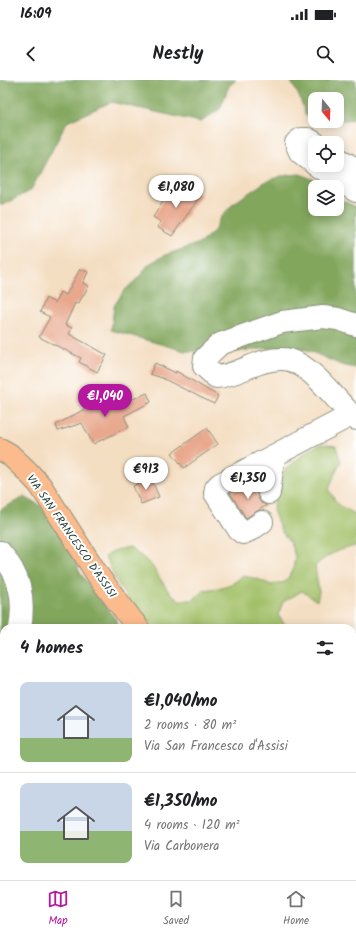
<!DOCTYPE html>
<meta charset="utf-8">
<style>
body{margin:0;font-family:Kalam,sans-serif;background:#f2f2f2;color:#202124;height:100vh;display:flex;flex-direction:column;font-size:15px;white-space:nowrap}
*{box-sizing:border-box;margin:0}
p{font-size:13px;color:#757577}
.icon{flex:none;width:22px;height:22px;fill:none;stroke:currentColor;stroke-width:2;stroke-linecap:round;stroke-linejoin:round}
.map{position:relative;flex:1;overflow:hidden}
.panel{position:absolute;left:0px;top:544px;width:356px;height:256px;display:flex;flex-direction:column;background:#fff;border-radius:12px 12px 0 0;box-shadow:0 2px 10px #0003}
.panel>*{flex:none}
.needle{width:26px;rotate:161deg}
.buttons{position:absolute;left:308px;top:12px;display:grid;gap:8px}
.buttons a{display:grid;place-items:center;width:36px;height:36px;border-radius:8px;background:#fff;box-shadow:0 2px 10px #0003;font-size:20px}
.price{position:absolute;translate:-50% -34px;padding:0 9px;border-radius:14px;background:#fff;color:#222;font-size:13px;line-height:26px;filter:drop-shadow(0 1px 2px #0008)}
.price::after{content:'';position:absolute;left:50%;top:24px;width:12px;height:9px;margin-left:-6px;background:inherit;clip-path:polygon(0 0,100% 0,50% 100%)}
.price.selected{background:#b5179e;color:#fff}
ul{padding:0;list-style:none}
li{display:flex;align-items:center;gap:12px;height:100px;padding:0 20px}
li+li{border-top:1px solid #e0e0e0}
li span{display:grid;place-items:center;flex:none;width:112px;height:80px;border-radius:8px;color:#555}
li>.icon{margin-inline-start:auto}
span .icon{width:48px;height:48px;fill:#fffc;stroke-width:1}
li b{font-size:17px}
h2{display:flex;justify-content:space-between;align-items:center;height:48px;padding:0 20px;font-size:17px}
.status{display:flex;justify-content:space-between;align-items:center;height:28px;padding:0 20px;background:#fff;direction:ltr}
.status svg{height:11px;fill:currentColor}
header{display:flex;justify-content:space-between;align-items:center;height:52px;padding:0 20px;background:#fff;font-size:18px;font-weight:700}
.tabs{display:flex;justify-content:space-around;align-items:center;height:56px;border-top:1px solid #e0e0e0;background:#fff;font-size:11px;color:#757577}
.tabs a{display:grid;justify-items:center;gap:2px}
.tabs .selected{color:#b5179e}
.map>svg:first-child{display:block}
.green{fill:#a2c068;stroke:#607e4e}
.forest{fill:#81a65c;stroke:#507248}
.building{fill:#e8a88d}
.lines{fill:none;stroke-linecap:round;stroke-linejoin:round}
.minor-casing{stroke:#8a8e7b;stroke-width:24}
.major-casing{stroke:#8a8e7b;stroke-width:24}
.minor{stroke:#fff;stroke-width:22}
.major{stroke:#fbbb8d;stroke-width:22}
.labels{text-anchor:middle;stroke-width:4;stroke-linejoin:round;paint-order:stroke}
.street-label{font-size:11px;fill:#1f3d34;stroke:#fff}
</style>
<div class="status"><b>16:09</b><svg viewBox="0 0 49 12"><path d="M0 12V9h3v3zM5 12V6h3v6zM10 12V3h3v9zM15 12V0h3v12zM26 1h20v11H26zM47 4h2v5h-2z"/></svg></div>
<header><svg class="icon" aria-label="back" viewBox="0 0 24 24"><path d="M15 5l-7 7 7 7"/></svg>Nestly<svg class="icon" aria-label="search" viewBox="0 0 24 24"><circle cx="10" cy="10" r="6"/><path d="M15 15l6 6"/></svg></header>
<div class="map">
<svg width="356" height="800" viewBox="0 0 356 800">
<rect width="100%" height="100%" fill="#fff"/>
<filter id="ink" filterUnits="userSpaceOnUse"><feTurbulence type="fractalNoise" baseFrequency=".025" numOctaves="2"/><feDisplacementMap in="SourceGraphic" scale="8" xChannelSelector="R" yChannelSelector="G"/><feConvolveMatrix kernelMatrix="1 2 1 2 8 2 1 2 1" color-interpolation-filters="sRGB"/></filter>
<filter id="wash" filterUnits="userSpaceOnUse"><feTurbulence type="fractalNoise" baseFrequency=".012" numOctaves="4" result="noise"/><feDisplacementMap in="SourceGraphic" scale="16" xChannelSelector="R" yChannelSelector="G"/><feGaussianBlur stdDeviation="0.9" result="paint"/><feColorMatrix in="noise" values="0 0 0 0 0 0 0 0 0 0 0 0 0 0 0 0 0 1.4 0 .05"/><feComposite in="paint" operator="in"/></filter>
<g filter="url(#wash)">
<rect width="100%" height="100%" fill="#f4dec2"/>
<path class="green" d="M322 364 336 366 341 381 329 408C336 425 339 426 356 434V466C337 470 330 473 315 486L319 512 317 521 302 511 283 522 278 535 287 548H146L118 504 105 476 115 471 129 468 141 476 152 486 168 511 179 520H193L203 510 218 508 232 504 243 496 258 499 271 505 285 502 293 491 295 476 290 462 281 451 273 430 278 402 286 389 308 370Z"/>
<g class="forest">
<path d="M0 0H236L229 6 220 29 201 42 111 22 67 42 31 110 3 125H0Z"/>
<path d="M290 0H356V39L337 41V19H315V38L306 36 299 16Z"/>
<path d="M299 94 315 100 322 107H315V129H337V118L356 127V288L341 285 308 270 289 268H270L232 272 185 271 111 250 114 226 124 211 138 198 149 184 165 175 200 163 214 151 222 136 234 123 265 102 281 96Z"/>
<path d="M24 417 41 426 73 476 80 493 117 541 119 548H4V564L0 566V430Z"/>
<path d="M4 597V722L0 725V601Z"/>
<path d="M46 796H136L141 800H49Z"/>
</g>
<g id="blocks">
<g class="building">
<path d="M183 103 201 115 172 156 157 147 161 142 153 137 170 111 175 115Z"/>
<path d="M80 189 88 192 83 203 89 206 78 224 75 223 65 245 72 248 69 254 107 275 97 292 79 282 81 278 39 257 50 237 40 232 46 218 55 223 60 212 66 215Z"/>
<path d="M155 283 176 293V291L218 316 214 324 162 298 150 294Z"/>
<path d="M147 313 151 322 124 336 129 347 93 364 82 343 58 351 56 345 106 317 111 326 118 323 119 325Z"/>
<path d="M207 348 218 364 184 388 172 373Z"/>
<path d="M151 398 159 417 141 424 133 406Z"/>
<path d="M253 403 257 410 258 418 261 423 267 425 246 438 230 413 243 406 245 408Z"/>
</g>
</g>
</g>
<g filter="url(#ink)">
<use href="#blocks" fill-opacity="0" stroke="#8a8e7b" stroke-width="1"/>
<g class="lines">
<defs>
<g id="minor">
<path d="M315 63 308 59H301L296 63 300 72 315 84"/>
<path d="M337 78 356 89"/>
<path d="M316 85 356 111"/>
<path d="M356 245 338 239 323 237 282 242 220 264 205 278 204 286 216 297C234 296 249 285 266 281 274 279 282 278 290 280 313 287 338 323 356 339"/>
<path d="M269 413 274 376"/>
<path d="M262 442 252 449 243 453 239 450 215 413 216 408 220 404 351 335"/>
<path d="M0 472C20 495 25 518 20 548"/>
<path d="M0 572 4 569"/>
<path d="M22 796 23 800"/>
<path d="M245 796 254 800"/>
</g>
<g id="major">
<path d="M0 369 9 374 25 389 40 405 99 497 138 548"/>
<path d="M352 793 356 797"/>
</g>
</defs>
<use href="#minor" class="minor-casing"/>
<use href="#major" class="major-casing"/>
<use href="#minor" class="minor"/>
<use href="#major" class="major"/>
</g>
</g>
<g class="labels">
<g class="street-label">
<text transform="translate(72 456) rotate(55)" y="4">VIA SAN FRANCESCO D'ASSISI</text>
</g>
</g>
</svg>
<div class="buttons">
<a><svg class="needle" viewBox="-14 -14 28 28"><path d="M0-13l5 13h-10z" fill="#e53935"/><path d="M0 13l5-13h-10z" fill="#757577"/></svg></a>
<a><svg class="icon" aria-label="locate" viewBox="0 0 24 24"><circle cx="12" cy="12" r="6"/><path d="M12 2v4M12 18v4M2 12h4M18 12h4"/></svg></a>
<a><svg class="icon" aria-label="layers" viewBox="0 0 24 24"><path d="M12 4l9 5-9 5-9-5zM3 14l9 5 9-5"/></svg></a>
</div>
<b class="price" style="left:176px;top:129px">€1,080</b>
<b class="price selected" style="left:105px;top:338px">€1,040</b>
<b class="price" style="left:146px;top:411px">€913</b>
<b class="price" style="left:248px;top:420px">€1,350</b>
<section class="panel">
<h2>4 homes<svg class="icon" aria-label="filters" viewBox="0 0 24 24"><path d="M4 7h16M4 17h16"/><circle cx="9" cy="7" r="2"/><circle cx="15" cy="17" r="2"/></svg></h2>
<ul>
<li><span style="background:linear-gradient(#c9d6e8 70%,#8fb573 0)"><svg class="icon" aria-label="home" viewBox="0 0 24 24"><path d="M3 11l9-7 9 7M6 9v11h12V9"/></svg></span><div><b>€1,040/mo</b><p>2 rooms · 80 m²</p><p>Via San Francesco d'Assisi</p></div></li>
<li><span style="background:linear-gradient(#c9d6e8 60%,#8fb573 0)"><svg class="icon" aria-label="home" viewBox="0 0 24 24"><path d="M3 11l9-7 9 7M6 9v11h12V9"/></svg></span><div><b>€1,350/mo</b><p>4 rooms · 120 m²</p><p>Via Carbonera</p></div></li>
</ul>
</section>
</div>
<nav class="tabs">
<a class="selected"><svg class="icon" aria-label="map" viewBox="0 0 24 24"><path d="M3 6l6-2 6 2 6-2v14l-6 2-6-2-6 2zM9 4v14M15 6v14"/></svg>Map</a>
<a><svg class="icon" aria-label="saved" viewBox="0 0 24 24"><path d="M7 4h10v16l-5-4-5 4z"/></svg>Saved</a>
<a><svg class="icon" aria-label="home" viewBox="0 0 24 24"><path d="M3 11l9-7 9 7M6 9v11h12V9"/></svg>Home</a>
</nav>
